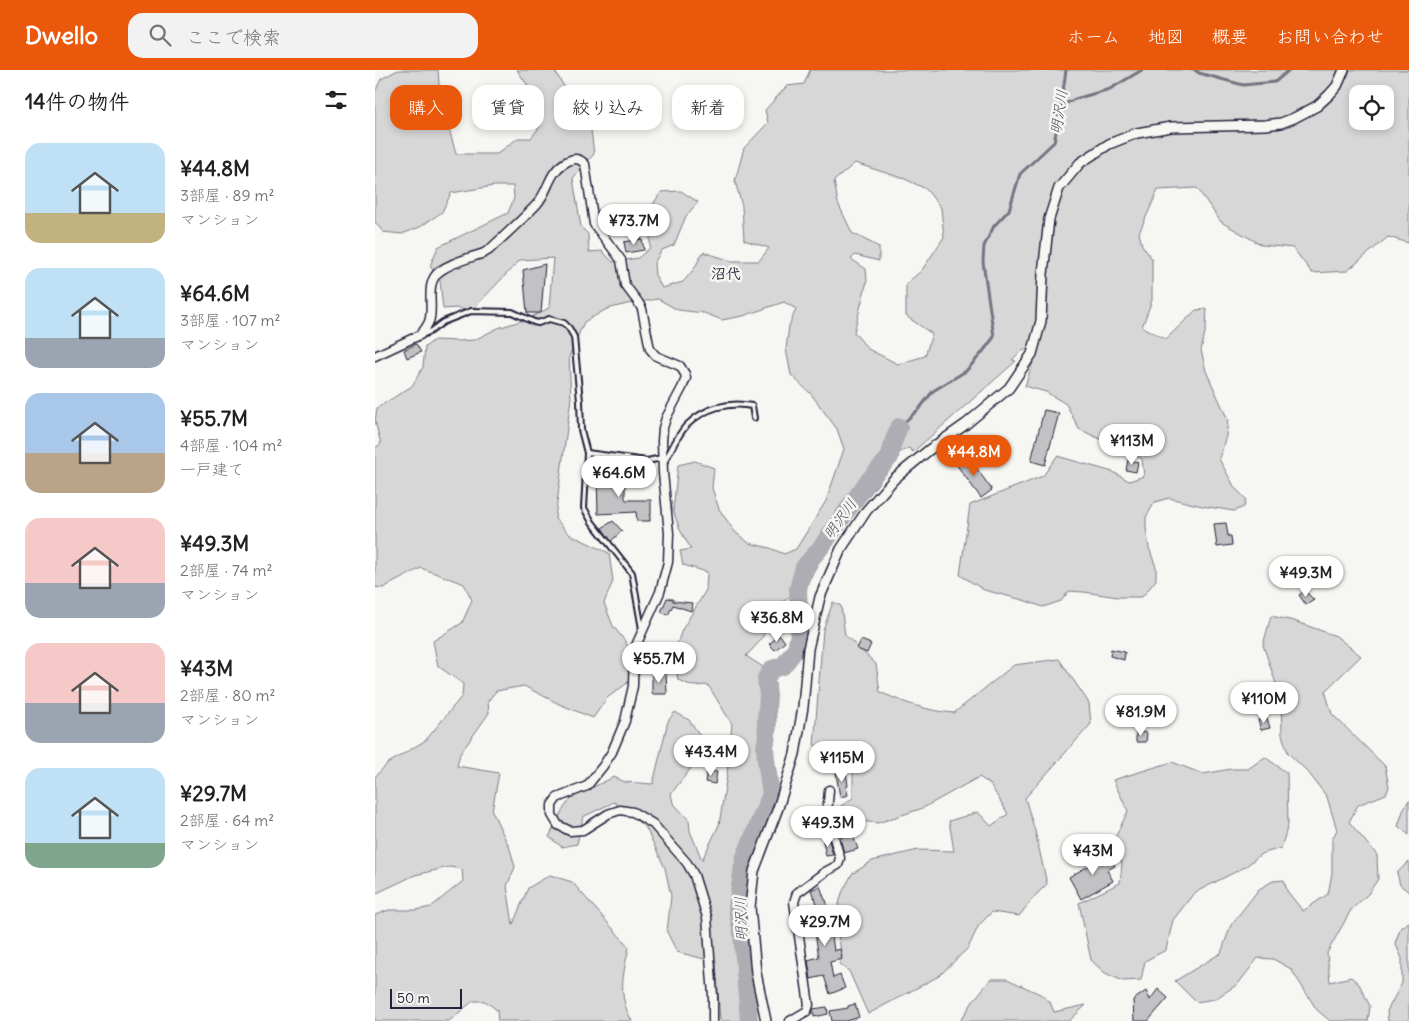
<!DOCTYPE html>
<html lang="ja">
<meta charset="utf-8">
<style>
body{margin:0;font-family:Delius,"Klee One",sans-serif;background:#f2f2f2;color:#222;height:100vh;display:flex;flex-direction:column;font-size:19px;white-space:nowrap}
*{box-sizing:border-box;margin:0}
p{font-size:16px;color:#767676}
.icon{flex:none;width:28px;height:28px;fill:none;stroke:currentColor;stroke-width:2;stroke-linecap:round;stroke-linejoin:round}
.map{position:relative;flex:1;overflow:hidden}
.panel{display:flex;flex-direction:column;background:#fff;width:375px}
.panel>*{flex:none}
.top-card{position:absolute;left:15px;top:15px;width:475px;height:45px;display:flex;gap:10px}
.tools{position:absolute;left:974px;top:15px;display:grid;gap:10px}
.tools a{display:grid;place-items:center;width:45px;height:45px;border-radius:10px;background:#fff;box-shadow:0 2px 8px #0003;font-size:25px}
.scale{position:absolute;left:15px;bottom:12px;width:72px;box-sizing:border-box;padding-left:5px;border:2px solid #22223b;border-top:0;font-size:14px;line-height:18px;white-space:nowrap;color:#22223b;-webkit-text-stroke:4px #f6f6f2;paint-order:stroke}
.price{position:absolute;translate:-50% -42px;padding:0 11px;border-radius:18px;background:#fff;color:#222;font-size:16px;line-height:32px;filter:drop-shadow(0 1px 2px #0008)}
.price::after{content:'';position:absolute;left:50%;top:30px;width:15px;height:11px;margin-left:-8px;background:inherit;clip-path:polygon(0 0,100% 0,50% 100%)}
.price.current{background:#ea580c;color:#fff}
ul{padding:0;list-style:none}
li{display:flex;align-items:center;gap:15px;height:125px;padding:0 25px}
li span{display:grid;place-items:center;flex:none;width:140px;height:100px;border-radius:15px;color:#555}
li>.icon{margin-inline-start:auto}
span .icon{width:60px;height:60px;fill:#fffc;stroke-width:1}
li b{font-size:21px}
h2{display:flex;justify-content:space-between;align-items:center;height:60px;padding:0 25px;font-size:21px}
.tag{padding:0 18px;border-radius:15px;background:#fff;box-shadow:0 2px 8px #0003;font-size:18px;line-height:45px}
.tag.current{background:#ea580c;color:#fff}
header{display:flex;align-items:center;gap:30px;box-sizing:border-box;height:70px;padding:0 25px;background:#ea580c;color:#fff}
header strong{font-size:24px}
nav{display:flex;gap:28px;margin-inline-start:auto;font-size:18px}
.search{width:350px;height:45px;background:#f2f2f2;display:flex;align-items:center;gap:12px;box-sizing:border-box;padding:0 18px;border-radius:15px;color:#767676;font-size:19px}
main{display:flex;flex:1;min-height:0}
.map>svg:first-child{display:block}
.green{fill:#d7d7d7;stroke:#7c7c89;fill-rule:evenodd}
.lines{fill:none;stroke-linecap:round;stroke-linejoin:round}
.stream{stroke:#757583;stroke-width:3}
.river{stroke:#adadb3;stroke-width:18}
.building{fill:#c2c2c4;stroke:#22223b}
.service-casing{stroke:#22223b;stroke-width:8}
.minor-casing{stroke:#22223b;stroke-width:11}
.tertiary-casing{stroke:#22223b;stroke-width:12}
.service{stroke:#f6f6f2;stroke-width:4}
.minor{stroke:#f6f6f2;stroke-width:8}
.tertiary{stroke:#f6f6f2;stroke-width:9}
.labels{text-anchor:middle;stroke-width:5;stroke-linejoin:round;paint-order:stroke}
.water-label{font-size:15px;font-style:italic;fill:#535365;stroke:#f6f6f2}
.neighbourhood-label{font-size:15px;font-weight:bold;fill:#22223b;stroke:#f6f6f2}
</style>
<header>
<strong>Dwello</strong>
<div class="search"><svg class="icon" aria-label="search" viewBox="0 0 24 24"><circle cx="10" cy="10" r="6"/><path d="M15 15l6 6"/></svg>ここで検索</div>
<nav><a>ホーム</a><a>地図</a><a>概要</a><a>お問い合わせ</a></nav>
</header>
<main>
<section class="panel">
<h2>14件の物件<svg class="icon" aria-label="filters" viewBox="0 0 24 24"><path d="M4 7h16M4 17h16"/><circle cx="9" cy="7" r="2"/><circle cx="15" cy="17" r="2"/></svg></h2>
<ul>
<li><span style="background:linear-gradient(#bfe0f5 70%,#c2b280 0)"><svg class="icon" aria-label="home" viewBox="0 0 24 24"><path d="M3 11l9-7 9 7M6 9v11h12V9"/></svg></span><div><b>¥44.8M</b><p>3部屋 · 89 m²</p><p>マンション</p></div></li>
<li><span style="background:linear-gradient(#bfe0f5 70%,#9aa5b1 0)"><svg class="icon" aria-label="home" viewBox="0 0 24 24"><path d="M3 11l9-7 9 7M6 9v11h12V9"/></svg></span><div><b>¥64.6M</b><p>3部屋 · 107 m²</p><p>マンション</p></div></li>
<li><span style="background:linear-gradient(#a9c7e8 60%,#b9a48a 0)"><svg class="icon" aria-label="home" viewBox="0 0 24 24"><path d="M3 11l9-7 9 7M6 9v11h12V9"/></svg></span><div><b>¥55.7M</b><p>4部屋 · 104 m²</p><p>一戸建て</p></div></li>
<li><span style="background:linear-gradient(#f6c9c9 65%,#9aa5b1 0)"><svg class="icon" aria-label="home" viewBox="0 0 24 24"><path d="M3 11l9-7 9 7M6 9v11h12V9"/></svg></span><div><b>¥49.3M</b><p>2部屋 · 74 m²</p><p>マンション</p></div></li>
<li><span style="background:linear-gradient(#f6c9c9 60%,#9aa5b1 0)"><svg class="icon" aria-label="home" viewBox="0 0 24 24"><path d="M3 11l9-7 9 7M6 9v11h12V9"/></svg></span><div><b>¥43M</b><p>2部屋 · 80 m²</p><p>マンション</p></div></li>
<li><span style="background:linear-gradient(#bfe0f5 75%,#7fa58c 0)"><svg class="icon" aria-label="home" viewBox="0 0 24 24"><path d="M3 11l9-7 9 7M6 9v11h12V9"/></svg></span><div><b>¥29.7M</b><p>2部屋 · 64 m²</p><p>マンション</p></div></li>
</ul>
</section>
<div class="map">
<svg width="1034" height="951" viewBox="0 0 1034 951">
<rect width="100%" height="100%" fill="#f6f6f2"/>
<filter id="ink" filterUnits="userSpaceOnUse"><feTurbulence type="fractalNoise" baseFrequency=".02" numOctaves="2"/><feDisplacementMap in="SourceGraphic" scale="10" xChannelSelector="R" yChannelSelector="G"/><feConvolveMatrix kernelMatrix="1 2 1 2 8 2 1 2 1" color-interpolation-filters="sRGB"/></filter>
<g filter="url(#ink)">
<g class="green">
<path d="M23 0H63L65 27 81 84H122L143 68H156L166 55V35L142 0H179L216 60 219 84 198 108 206 157 213 164 214 182 227 181 238 192 263 188 275 178V139L286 122 306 121 323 132 311 146 299 175 287 180 279 193 280 205 287 218 308 212 319 199 328 182 357 191H384L394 178 369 170 367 136 360 111 369 78 393 53 390 40 412 16 429 14 435 0H1034V173L1013 167 972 201 937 203 918 178 887 175 846 152 822 118 783 120 764 163 767 175 777 189V230L767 257 791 269 821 240 832 239 831 258 826 280 831 301 853 350 851 366 844 389 860 418 871 429 869 437 859 441 827 436 794 428 780 432 771 447V458L774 478 781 497V510L767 527H743L709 522 694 521 686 531 668 537 648 530 609 520 585 505 595 435 668 406 682 386 738 402 754 411 769 406 767 389 704 359 691 334 671 322 650 316 664 274 645 282 637 290 641 291 538 382 534 378 515 387 505 411 448 484 432 514 402 536 389 542 392 558 386 570 371 586 388 597 400 613 401 658 396 684 400 726 374 794 369 834 376 924 380 951H345L341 892 302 882 292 862 296 826 290 798 271 758 239 732 208 747 202 774 187 777 174 767 187 741 196 728 239 707 250 712 278 714 293 651 300 642 314 650 329 671 316 698 296 724 298 733 314 750 315 761 327 790 344 755 352 705 357 654 333 615 318 616 303 610 299 582 307 560 331 520 332 502 308 495 305 481 316 479 305 460 298 440 303 395 320 391 339 398 337 418 344 439 360 462 374 473 395 478 409 484 421 479 451 431 469 379 462 359 436 324 416 305 411 279 414 256 421 239 409 232 368 246 347 250 329 243 303 240 283 229 252 234 232 239 209 252 194 287 196 328 180 448 194 464 234 483 238 511 229 533 238 556 250 571 266 603 232 628 218 648 184 634 149 616 121 621 113 631 114 643 85 684 82 696 124 703 117 741 135 779 140 797 132 816 138 854 153 818 175 805 197 812 254 877C248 906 242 924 257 951H123L122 940 110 931H98L74 951H0V845L14 840H41L56 837 88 811 87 799 74 797 40 805 0 824V707L12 694 51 670 87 626 88 614 63 596 58 571 87 553 97 530 89 514 46 498 8 518 0 517V378L6 374 0 351 2 338 37 316 48 297 50 277 59 270 84 271 99 270 123 258 152 249 174 238 178 188 145 190 96 241 81 238 68 239 65 211 55 196 63 177 133 143 139 128 138 116H119L76 123 67 142 45 157 27 164 8 162 0 152V22L6 9ZM982 24H1010V51H982ZM480 93 530 109 551 119 566 138 569 167 547 200 531 214V246L557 264 550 286 523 294 493 279 479 262 492 211 491 199 476 189 480 185 504 191V177L477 163 463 133 459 111Z"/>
<path d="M458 532 466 536 470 565 501 594 505 622C529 633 553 641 579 643L639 595 684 589 714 633 716 654 650 728 660 761 672 814 659 827 644 846 617 842 604 855 593 878 564 906 493 944 474 901 464 894 467 886 460 849 467 823 477 804 497 791 543 780 579 781 574 751 603 742 616 756 633 744 615 714 604 707 548 738 503 753 466 749 463 738 478 728V696L439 675 448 560Z"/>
<path d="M896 546 919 551 961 566 986 586 950 621 957 644 1010 696 1014 717 1011 724 983 735 974 752 1002 785 1003 809 993 824 976 840 952 883 955 912 976 907 984 914 995 936 993 951H955L942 940 916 899 898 889 883 888 863 914 840 929 821 932 800 911 846 883 856 855 884 819 898 811 909 810 912 821 928 841 953 824 957 803V769L962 760 952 727 933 702 913 683 907 665 906 628 888 575Z"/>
<path d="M890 687 912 703 913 755 906 778 886 784 870 797 819 823 798 850 791 880 770 891 766 910 748 911 730 903 716 890 704 833 745 813 747 794 739 770 753 741 738 710 797 692 828 704 856 699H873Z"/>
<path d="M1034 730V765L1023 756 1029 738Z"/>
<path d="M1034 791V822L1025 815 1022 803Z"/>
<path d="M1034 852V951H1013L1012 941 1027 913V888L1020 873 1026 857Z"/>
<path d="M616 909H632L665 924 675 932 679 942 711 935 694 951H585L599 930Z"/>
</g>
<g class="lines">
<g class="stream">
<path d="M820 0 824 3 868 15 900 12 914 0"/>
<path d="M686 36 700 29 735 19 767 0"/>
<path d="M524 357 545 338 558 321 591 301 606 284 619 267 608 192 609 176 619 156 634 140 645 104 679 72 686 36 691 0"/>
</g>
<path class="river" d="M374 951 367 863 362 838 369 789 396 724 391 690 390 677 392 666 391 651 393 626 391 608 397 599 408 596 421 579 425 558 423 519 429 497 447 476 493 411 515 387 517 375 524 357"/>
</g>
<g class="building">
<rect x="232" y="45" width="10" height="11"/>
<path d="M267 169 269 180 251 183 249 172Z"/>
<path d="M170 194 166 243H152L148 200Z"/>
<path d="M41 274 46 282 32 288 29 280Z"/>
<path d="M669 340 684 343 670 395 656 391Z"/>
<path d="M624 365 633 369 629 378 620 374Z"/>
<path d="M592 385 617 420 606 428 581 394Z"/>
<path d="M753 390 763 392 761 402 751 400Z"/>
<path d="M240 404H250V428L251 430H276V445H275V451H262L261 442 223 444 222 405Z"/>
<path d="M238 451 247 461 236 471 227 458Z"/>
<path d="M851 453 853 466H856L857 475 842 477 839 454Z"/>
<path d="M930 521 939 530 931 535 924 525Z"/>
<path d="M292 528 298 529V531L317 533 316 541 298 535 293 545 286 542Z"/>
<path d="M405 565 410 572 400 580 394 574Z"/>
<path d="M486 570 496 574 492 583 482 579Z"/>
<path d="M736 579 750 582 749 590 735 586Z"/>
<path d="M277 603H291L292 624H277Z"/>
<path d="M892 648 895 658 886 660 883 650Z"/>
<path d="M761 662 772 663 771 672H761Z"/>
<path d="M332 701 342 702 340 714 330 712Z"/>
<path d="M471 701 473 716 471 717 473 725 465 727 461 703Z"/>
<path d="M477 763 483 779 469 783 465 768Z"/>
<path d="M454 770 458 785 451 786 448 771Z"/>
<path d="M732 782 740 796 732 800 738 811 706 829 694 807 717 794 716 791Z"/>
<path d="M445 816 450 830H451L455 844H457L459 859H456L459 881 465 879 467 889 455 892 458 908 465 905 470 918 455 924 449 906 436 909 433 890 444 887 440 863H444L443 857 446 856 444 846H445L440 827 439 828 436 820Z"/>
<path d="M783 919 793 928 773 951H759L758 930 771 921 775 930Z"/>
<path d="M480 934 484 947 472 951H457L455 941 473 938V936Z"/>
<path d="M452 937 453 944 439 947 438 939Z"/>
</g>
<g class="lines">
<defs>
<g id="service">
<path d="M47 265 56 261 68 252 96 241 137 242 159 252 163 253 174 249 189 253 194 258 199 267 205 331 206 360 212 383 209 438 217 452 257 503 267 559"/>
<path d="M212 383 272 391 287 388"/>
<path d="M289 393C295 382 303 364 312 355 329 338 354 331 377 336L379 348"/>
</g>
<g id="minor">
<path d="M0 286 45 265C49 260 54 255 55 248 58 232 50 212 65 201 77 192 95 188 109 183L114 180C130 165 147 150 162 134 175 119 173 101 193 91 200 88 204 88 210 94L219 154 246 190 250 215 263 232 267 239 275 279 281 286 305 296 310 304 311 308 307 318 291 348 288 358 287 371 288 403 294 463 293 492 285 522 259 580 258 616 250 651 237 682 228 696 212 716 182 728 177 735V745L183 755 195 761 208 760 233 744 245 740 258 742 278 754 312 793 319 805 332 847 338 926V951"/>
<path d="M415 951 432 941 434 935 419 832 422 823 450 802 463 795 465 788 452 744 454 720"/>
</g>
<path id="tertiary" d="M391 951 381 903 375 837 379 801 403 738 420 684 428 637 433 579 445 527 466 479 492 440 520 408 554 380 591 354 634 318 657 284 666 251 668 204 674 149 684 118 705 93 734 74 762 63 796 57 890 55 906 53 919 48 942 36 954 25 962 16 969 0"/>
</defs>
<use href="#service" class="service-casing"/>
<use href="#minor" class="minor-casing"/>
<use href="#tertiary" class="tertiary-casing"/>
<use href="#service" class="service"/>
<use href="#minor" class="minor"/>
<use href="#tertiary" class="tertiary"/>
</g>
</g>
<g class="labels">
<g class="water-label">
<text transform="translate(684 42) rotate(-81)" y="5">明沢川</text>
<text transform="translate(465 449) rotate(-54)" y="5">明沢川</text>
<text transform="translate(366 849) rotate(-92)" y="5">明沢川</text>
</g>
<g class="neighbourhood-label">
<text x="351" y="209">沼代</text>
</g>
</g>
</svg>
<div class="tools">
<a><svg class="icon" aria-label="locate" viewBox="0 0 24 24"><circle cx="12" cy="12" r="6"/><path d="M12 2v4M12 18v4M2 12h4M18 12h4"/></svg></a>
</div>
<div class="scale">50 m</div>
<b class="price" style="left:259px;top:176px">¥73.7M</b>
<b class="price" style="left:757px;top:396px">¥113M</b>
<b class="price current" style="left:599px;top:407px">¥44.8M</b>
<b class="price" style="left:244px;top:428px">¥64.6M</b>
<b class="price" style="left:931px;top:528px">¥49.3M</b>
<b class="price" style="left:402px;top:573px">¥36.8M</b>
<b class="price" style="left:284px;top:614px">¥55.7M</b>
<b class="price" style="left:889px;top:654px">¥110M</b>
<b class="price" style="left:766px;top:667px">¥81.9M</b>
<b class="price" style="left:336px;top:707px">¥43.4M</b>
<b class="price" style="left:467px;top:713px">¥115M</b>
<b class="price" style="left:453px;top:778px">¥49.3M</b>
<b class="price" style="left:718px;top:806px">¥43M</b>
<b class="price" style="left:450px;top:877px">¥29.7M</b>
<div class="top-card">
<a class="tag current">購入</a>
<a class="tag">賃貸</a>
<a class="tag">絞り込み</a>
<a class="tag">新着</a>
</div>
</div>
</main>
